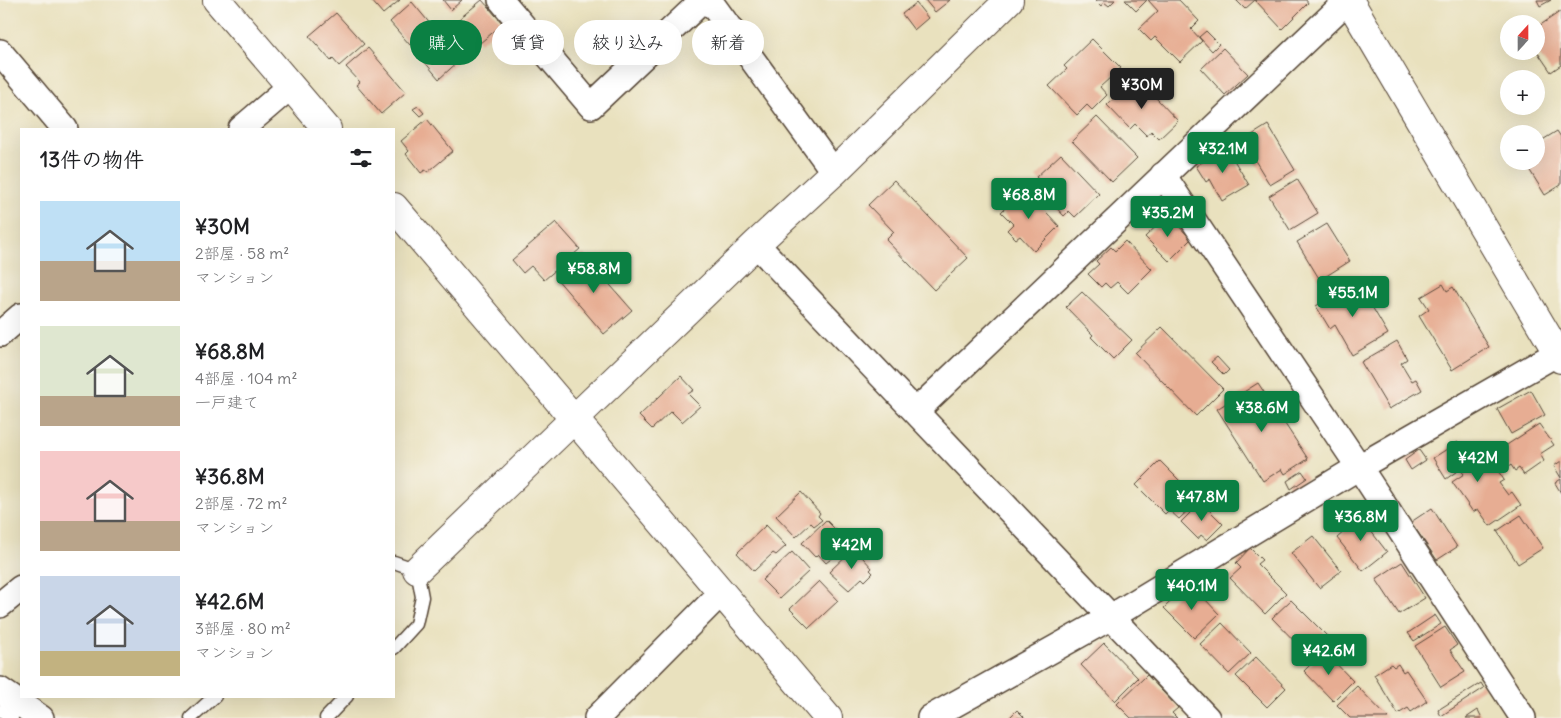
<!DOCTYPE html>
<html lang="ja">
<meta charset="utf-8">
<style>
body{margin:0;font-family:Delius,"Klee One",sans-serif;background:#f2f2f2;color:#202124;height:100vh;display:flex;flex-direction:column;font-size:19px;white-space:nowrap}
*{box-sizing:border-box;margin:0}
p{font-size:16px;color:#757577}
.icon{flex:none;width:28px;height:28px;fill:none;stroke:currentColor;stroke-width:2;stroke-linecap:round;stroke-linejoin:round}
.map{position:relative;flex:1;overflow:hidden}
.side{position:absolute;left:20px;top:128px;width:375px;height:570px;display:flex;flex-direction:column;background:#fff;border-radius:0px;box-shadow:0 5px 20px #0002}
.side>*{flex:none}
.guide{position:absolute;left:410px;top:20px;width:475px;height:45px;display:flex;gap:10px}
.needle{width:32px;rotate:21deg}
.tools{position:absolute;left:1500px;top:15px;display:grid;gap:10px}
.tools a{display:grid;place-items:center;width:45px;height:45px;border-radius:50%;background:#fff;box-shadow:0 5px 20px #0002;font-size:25px}
.price{position:absolute;translate:-50% -42px;padding:0 11px;border-radius:5px;background:#0b8043;color:#fff;font-size:16px;line-height:32px;filter:drop-shadow(0 1px 2px #0008)}
.price::after{content:'';position:absolute;left:50%;top:30px;width:15px;height:11px;margin-left:-8px;background:inherit;clip-path:polygon(0 0,100% 0,50% 100%)}
.price.selected{background:#222;color:#fff}
ul{padding:0;list-style:none}
li{display:flex;align-items:center;gap:15px;height:125px;padding:0 20px}
li span{display:grid;place-items:center;flex:none;width:140px;height:100px;border-radius:0px;color:#555}
li>.icon{margin-inline-start:auto}
span .icon{width:60px;height:60px;fill:#fffc;stroke-width:1}
li b{font-size:21px}
h2{display:flex;justify-content:space-between;align-items:center;height:60px;padding:0 20px;font-size:21px}
.tag{padding:0 18px;border-radius:22px;background:#fff;box-shadow:0 5px 20px #0002;font-size:18px;line-height:45px}
.tag.selected{background:#0b8043;color:#fff}
.map>svg:first-child{display:block}
.building{fill:#e7ad93}
.lines{fill:none;stroke-linecap:round;stroke-linejoin:round}
.service-casing{stroke:#554536;stroke-width:15}
.minor-casing{stroke:#554536;stroke-width:28}
.tertiary-casing{stroke:#554536;stroke-width:30}
.service{stroke:#fff;stroke-width:12}
.minor{stroke:#fff;stroke-width:25}
.tertiary{stroke:#fff;stroke-width:28}
</style>
<div class="map">
<svg width="1561" height="718" viewBox="0 0 1561 718">
<rect width="100%" height="100%" fill="#f7f3e8"/>
<filter id="ink" filterUnits="userSpaceOnUse"><feTurbulence type="fractalNoise" baseFrequency=".02" numOctaves="2"/><feDisplacementMap in="SourceGraphic" scale="10" xChannelSelector="R" yChannelSelector="G"/><feConvolveMatrix kernelMatrix="1 2 1 2 8 2 1 2 1" color-interpolation-filters="sRGB"/></filter>
<filter id="wash" filterUnits="userSpaceOnUse"><feTurbulence type="fractalNoise" baseFrequency=".0096" numOctaves="4" result="noise"/><feDisplacementMap in="SourceGraphic" scale="20" xChannelSelector="R" yChannelSelector="G"/><feGaussianBlur stdDeviation="1.12" result="paint"/><feColorMatrix in="noise" values="0 0 0 0 0 0 0 0 0 0 0 0 0 0 0 0 0 1.4 0 .05"/><feComposite in="paint" operator="in"/></filter>
<g filter="url(#wash)">
<rect width="100%" height="100%" fill="#e9e1be"/>
<g id="blocks">
<g class="building">
<path d="M371 0H400L383 14Z"/>
<path d="M443 0H462L451 10Z"/>
<path d="M482 0 503 24 480 43 459 19Z"/>
<path d="M925 0H950L935 12Z"/>
<path d="M1095 0H1115L1109 6 1104 2 1101 6Z"/>
<path d="M1125 0H1147L1136 11Z"/>
<path d="M1148 0H1179L1199 21 1191 29 1202 41 1180 62 1155 37 1151 41 1139 29 1158 11Z"/>
<path d="M1236 0H1306L1308 3 1282 29 1255 0 1245 9Z"/>
<path d="M1537 0H1551L1540 6Z"/>
<path d="M412 2 432 26 410 45 390 22Z"/>
<path d="M916 3 928 18 914 30 902 14Z"/>
<path d="M1561 11V65L1551 72 1536 50V28Z"/>
<path d="M336 13 364 44 339 66 333 59 331 61 309 36Z"/>
<path d="M1206 31 1219 44 1212 51 1199 37Z"/>
<path d="M441 35 461 59 439 79 418 54Z"/>
<path d="M1092 39 1121 68 1100 87 1107 95 1092 110 1087 105 1077 115 1049 86 1067 69 1064 66Z"/>
<path d="M368 48 406 92 381 114 356 85 360 82 346 67Z"/>
<path d="M1223 48 1248 74 1225 95 1201 69Z"/>
<path d="M1136 77 1178 121 1159 139 1151 131 1147 136 1135 124 1130 129 1107 105Z"/>
<path d="M418 106 424 113 420 116 413 109Z"/>
<path d="M1097 117 1137 158 1112 182 1072 141Z"/>
<path d="M427 119 453 151 428 172 425 170 421 173 406 154 409 151 401 141Z"/>
<path d="M1268 125 1295 170 1270 185 1248 149 1252 147 1247 138Z"/>
<path d="M1557 131 1561 137V185L1545 195 1524 161H1536V144Z"/>
<path d="M1226 147 1249 185 1222 201 1210 179 1206 182 1196 166Z"/>
<path d="M1061 154 1099 194 1075 217 1069 211 1064 216 1051 202 1056 197 1036 177Z"/>
<path d="M1297 179 1318 213 1290 230 1269 196Z"/>
<path d="M894 180 968 258 934 290 886 240 894 232 868 205Z"/>
<path d="M1025 189 1059 226 1034 251 1020 236 1016 239 1007 230 1013 224 1001 212Z"/>
<path d="M1168 215 1191 239 1169 261 1145 237Z"/>
<path d="M556 222 580 249 544 280 531 266 523 273 512 260Z"/>
<path d="M1327 224 1350 261 1320 280 1297 242Z"/>
<path d="M1125 241 1152 269 1128 293 1117 282 1110 288 1105 283 1101 287 1088 274 1099 264 1096 261 1111 247 1115 251Z"/>
<path d="M583 254 632 310 604 334 556 278Z"/>
<path d="M1357 281 1388 334 1352 355 1335 325 1330 329 1316 306Z"/>
<path d="M1443 284 1447 291 1453 287 1489 347 1452 370 1419 316 1429 309 1421 297Z"/>
<path d="M1082 292 1132 340 1113 359 1091 337 1093 335 1066 307Z"/>
<path d="M1162 327 1223 389 1196 416 1135 353Z"/>
<path d="M1397 341 1407 359 1401 363 1412 381 1416 379 1422 390 1389 409 1361 362Z"/>
<path d="M1217 357 1229 370 1224 375 1211 362Z"/>
<path d="M681 376 694 390 688 394 700 406 682 422 671 411 652 429 639 416Z"/>
<path d="M1258 383 1308 459 1285 474 1282 469 1263 481 1217 409Z"/>
<path d="M1531 390 1545 415 1511 434 1497 409Z"/>
<path d="M1539 424 1554 445 1540 454 1544 461 1524 475 1519 468 1515 471 1511 465 1507 468 1496 452Z"/>
<path d="M1458 442 1467 456 1477 449 1486 463 1491 460 1504 480 1499 483 1508 495 1512 492 1521 505 1490 526 1478 509 1473 512 1452 482 1464 474 1460 469 1446 479 1433 458Z"/>
<path d="M1419 450 1426 460 1411 470 1405 460Z"/>
<path d="M1160 461 1199 500 1179 519 1169 510 1165 514 1136 485Z"/>
<path d="M1561 461V478L1554 466Z"/>
<path d="M1302 471 1307 478 1291 489 1287 481Z"/>
<path d="M1561 479V493L1555 483Z"/>
<path d="M801 492 820 513 818 516 822 520 814 526 811 523 796 537 776 516Z"/>
<path d="M1201 502 1223 524 1207 540 1201 535 1198 539 1181 522Z"/>
<path d="M1432 508 1457 547 1437 560 1411 522Z"/>
<path d="M1357 513 1387 552 1363 571 1337 538 1345 531 1340 526Z"/>
<path d="M1521 515 1543 548 1518 564 1497 531Z"/>
<path d="M826 520 850 544 826 563 818 554 815 557 802 543Z"/>
<path d="M766 525 786 546 776 555 773 553 754 571 737 553Z"/>
<path d="M1313 536 1341 571 1319 588 1291 553Z"/>
<path d="M854 548 872 568 870 570 873 573 865 581 862 578 849 590 829 572Z"/>
<path d="M1250 548 1262 560 1257 564 1286 593 1265 614 1230 578 1241 568 1236 563Z"/>
<path d="M792 552 809 571 780 598 762 580Z"/>
<path d="M1402 562 1425 598 1399 614 1376 579Z"/>
<path d="M819 581 838 601 809 628 790 609Z"/>
<path d="M1190 583 1219 614 1194 638 1164 608Z"/>
<path d="M1291 600 1328 637 1309 656 1272 618Z"/>
<path d="M1435 615 1441 624 1414 641 1408 633Z"/>
<path d="M1222 623 1251 653 1229 674 1200 644Z"/>
<path d="M1445 627 1457 645 1450 650 1465 672 1441 687 1415 646Z"/>
<path d="M1104 643 1138 678 1115 701 1081 665Z"/>
<path d="M1324 651 1353 681 1333 701 1304 671Z"/>
<path d="M1256 657 1286 688 1267 707 1236 676Z"/>
<path d="M1391 664 1394 667 1398 664 1403 672 1406 670 1427 701 1411 712 1408 708 1398 714 1374 675Z"/>
<path d="M1147 675 1178 708 1172 713 1177 718H1131L1117 704Z"/>
<path d="M1481 683 1484 688 1441 716 1438 710Z"/>
<path d="M1357 686 1388 718H1350L1337 705Z"/>
<path d="M1017 710 1025 718H1009Z"/>
<path d="M1478 710 1482 718H1466Z"/>
</g>
</g>
</g>
<g filter="url(#ink)">
<use href="#blocks" fill-opacity="0" stroke="#554536" stroke-width="1"/>
<g class="lines">
<defs>
<g id="service">
<path d="M394 562 417 570 422 597 416 624 394 648"/>
<path d="M0 711 12 718"/>
<path d="M191 718 215 696"/>
<path d="M326 718 347 696"/>
</g>
<g id="minor">
<path d="M501 0 591 106 703 0"/>
<path d="M709 0 834 172"/>
<path d="M0 52 65 129"/>
<path d="M241 129 291 86"/>
<path d="M1163 175 1359 467 1523 718"/>
<path d="M756 244 1207 718"/>
<path d="M0 334 21 316"/>
<path d="M916 411 1348 0"/>
<path d="M0 605 21 588"/>
<path d="M0 690 41 718"/>
<path d="M597 718 721 593"/>
<path d="M930 718 1111 617 1359 467 1561 351"/>
</g>
<g id="tertiary">
<path d="M217 0 327 129"/>
<path d="M1349 0 1561 359"/>
<path d="M394 207 828 718"/>
<path d="M417 570 756 244 834 172 1009 0"/>
</g>
</defs>
<use href="#service" class="service-casing"/>
<use href="#minor" class="minor-casing"/>
<use href="#tertiary" class="tertiary-casing"/>
<use href="#service" class="service"/>
<use href="#minor" class="minor"/>
<use href="#tertiary" class="tertiary"/>
</g>
</g>
</svg>
<div class="tools">
<a><svg class="needle" viewBox="-14 -14 28 28"><path d="M0-13l5 13h-10z" fill="#e53935"/><path d="M0 13l5-13h-10z" fill="#757577"/></svg></a>
<a>+</a>
<a>−</a>
</div>
<b class="price selected" style="left:1142px;top:110px">¥30M</b>
<b class="price" style="left:1223px;top:174px">¥32.1M</b>
<b class="price" style="left:1029px;top:220px">¥68.8M</b>
<b class="price" style="left:1168px;top:238px">¥35.2M</b>
<b class="price" style="left:594px;top:294px">¥58.8M</b>
<b class="price" style="left:1353px;top:318px">¥55.1M</b>
<b class="price" style="left:1262px;top:433px">¥38.6M</b>
<b class="price" style="left:1478px;top:483px">¥42M</b>
<b class="price" style="left:1202px;top:522px">¥47.8M</b>
<b class="price" style="left:1361px;top:542px">¥36.8M</b>
<b class="price" style="left:852px;top:570px">¥42M</b>
<b class="price" style="left:1192px;top:611px">¥40.1M</b>
<b class="price" style="left:1329px;top:676px">¥42.6M</b>
<div class="guide">
<a class="tag selected">購入</a>
<a class="tag">賃貸</a>
<a class="tag">絞り込み</a>
<a class="tag">新着</a>
</div>
<section class="side">
<h2>13件の物件<svg class="icon" aria-label="filters" viewBox="0 0 24 24"><path d="M4 7h16M4 17h16"/><circle cx="9" cy="7" r="2"/><circle cx="15" cy="17" r="2"/></svg></h2>
<ul>
<li><span style="background:linear-gradient(#bfe0f5 60%,#b9a48a 0)"><svg class="icon" aria-label="home" viewBox="0 0 24 24"><path d="M3 11l9-7 9 7M6 9v11h12V9"/></svg></span><div><b>¥30M</b><p>2部屋 · 58 m²</p><p>マンション</p></div></li>
<li><span style="background:linear-gradient(#dfe7d0 70%,#b9a48a 0)"><svg class="icon" aria-label="home" viewBox="0 0 24 24"><path d="M3 11l9-7 9 7M6 9v11h12V9"/></svg></span><div><b>¥68.8M</b><p>4部屋 · 104 m²</p><p>一戸建て</p></div></li>
<li><span style="background:linear-gradient(#f6c9c9 70%,#b9a48a 0)"><svg class="icon" aria-label="home" viewBox="0 0 24 24"><path d="M3 11l9-7 9 7M6 9v11h12V9"/></svg></span><div><b>¥36.8M</b><p>2部屋 · 72 m²</p><p>マンション</p></div></li>
<li><span style="background:linear-gradient(#c9d6e8 75%,#c2b280 0)"><svg class="icon" aria-label="home" viewBox="0 0 24 24"><path d="M3 11l9-7 9 7M6 9v11h12V9"/></svg></span><div><b>¥42.6M</b><p>3部屋 · 80 m²</p><p>マンション</p></div></li>
</ul>
</section>
</div>
